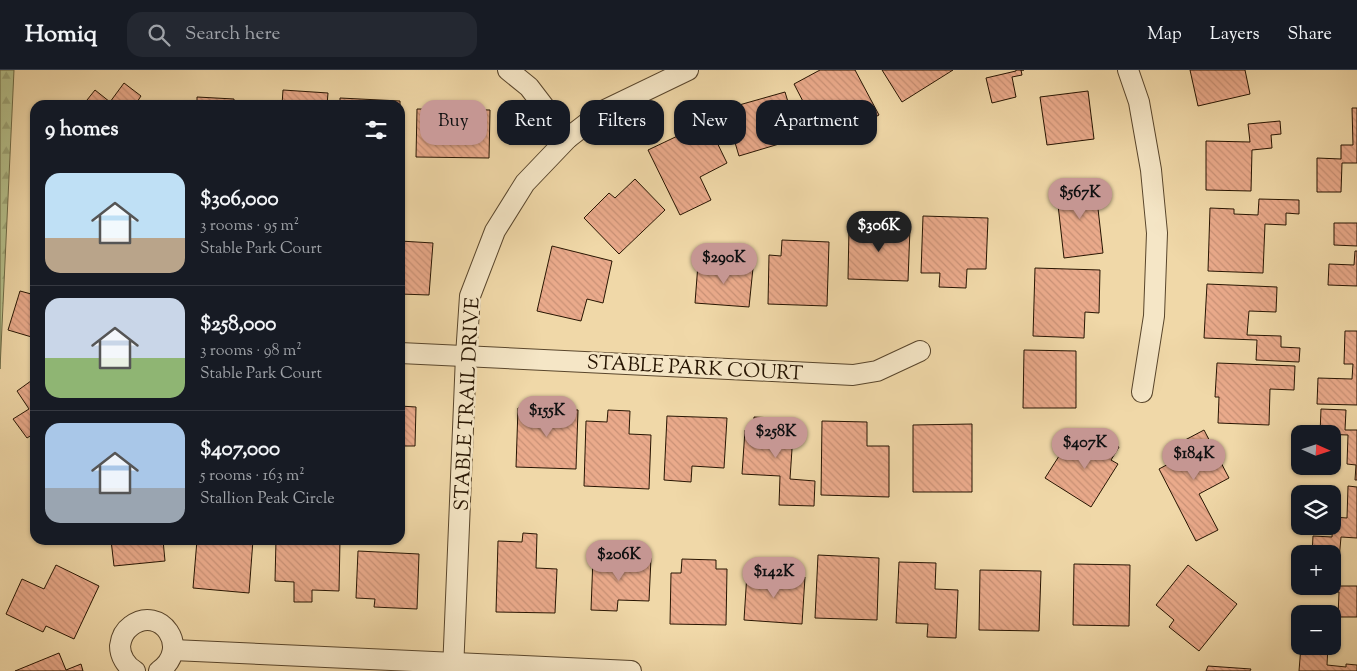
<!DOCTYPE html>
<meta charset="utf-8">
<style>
body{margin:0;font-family:"Sorts Mill Goudy",serif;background:#242831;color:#f1f3f6;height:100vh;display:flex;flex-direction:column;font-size:19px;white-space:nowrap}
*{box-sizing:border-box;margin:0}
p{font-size:16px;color:#9ea1a6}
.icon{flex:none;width:28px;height:28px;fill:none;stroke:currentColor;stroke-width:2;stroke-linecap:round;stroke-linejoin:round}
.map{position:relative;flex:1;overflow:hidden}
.panel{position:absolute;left:30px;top:30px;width:375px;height:445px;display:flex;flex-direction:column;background:#171b24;border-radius:15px;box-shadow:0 1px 4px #0004}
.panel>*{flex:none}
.hud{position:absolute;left:420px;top:30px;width:475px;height:45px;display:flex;gap:10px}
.needle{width:32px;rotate:93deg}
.tools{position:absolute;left:1291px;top:355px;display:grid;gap:10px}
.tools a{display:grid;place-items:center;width:50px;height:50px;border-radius:10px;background:#171b24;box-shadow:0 1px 4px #0004;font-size:25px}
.price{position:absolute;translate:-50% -42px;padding:0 11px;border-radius:18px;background:#c59692;color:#111;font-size:16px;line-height:32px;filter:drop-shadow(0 1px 2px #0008)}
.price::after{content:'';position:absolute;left:50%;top:30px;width:15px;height:11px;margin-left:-8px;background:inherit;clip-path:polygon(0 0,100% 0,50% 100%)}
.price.active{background:#222;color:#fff}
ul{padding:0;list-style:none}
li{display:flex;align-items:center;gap:15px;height:125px;padding:0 15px}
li+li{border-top:1px solid #363941}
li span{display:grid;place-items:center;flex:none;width:140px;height:100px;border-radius:15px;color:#555}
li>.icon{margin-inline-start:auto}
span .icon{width:60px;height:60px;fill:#fffc;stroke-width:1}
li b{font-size:21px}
h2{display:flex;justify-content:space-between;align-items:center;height:60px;padding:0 15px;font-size:21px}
.chip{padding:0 18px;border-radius:15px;background:#171b24;box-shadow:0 1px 4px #0004;font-size:18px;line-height:45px}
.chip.active{background:#c59692;color:#111}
header{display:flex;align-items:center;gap:30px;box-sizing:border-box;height:70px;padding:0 25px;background:#171b24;border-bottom:1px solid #363941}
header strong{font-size:24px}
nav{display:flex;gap:28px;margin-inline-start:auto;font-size:18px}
.search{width:350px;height:45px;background:#242831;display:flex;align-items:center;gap:12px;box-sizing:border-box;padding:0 18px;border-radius:15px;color:#9ea1a6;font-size:19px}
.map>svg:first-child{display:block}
.forest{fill:url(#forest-firs);stroke:#6e6a46}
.building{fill:url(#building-back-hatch);stroke:#271502}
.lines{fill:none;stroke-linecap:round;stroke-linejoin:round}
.street-casing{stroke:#59462c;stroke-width:22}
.street{stroke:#f5e6c6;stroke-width:20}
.labels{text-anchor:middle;stroke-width:5;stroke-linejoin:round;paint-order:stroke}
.street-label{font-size:20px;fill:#271502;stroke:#f5e6c6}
</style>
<header>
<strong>Homiq</strong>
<div class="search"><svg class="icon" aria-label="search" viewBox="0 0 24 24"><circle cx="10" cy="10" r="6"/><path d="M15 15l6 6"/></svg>Search here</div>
<nav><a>Map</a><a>Layers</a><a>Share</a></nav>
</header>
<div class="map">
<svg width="1357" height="601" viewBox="0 0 1357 601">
<defs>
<pattern id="forest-firs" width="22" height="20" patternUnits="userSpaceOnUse" patternTransform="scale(1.25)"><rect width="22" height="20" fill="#b5c08b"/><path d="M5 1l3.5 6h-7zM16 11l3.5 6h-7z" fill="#9ca476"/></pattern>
<pattern id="building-back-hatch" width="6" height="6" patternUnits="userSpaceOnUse" patternTransform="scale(1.25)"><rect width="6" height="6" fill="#eaaa8b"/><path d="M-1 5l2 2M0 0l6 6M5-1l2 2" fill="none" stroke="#c99176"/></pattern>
</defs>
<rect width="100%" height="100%" fill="#f0d8a8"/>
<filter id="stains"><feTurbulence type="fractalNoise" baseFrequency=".004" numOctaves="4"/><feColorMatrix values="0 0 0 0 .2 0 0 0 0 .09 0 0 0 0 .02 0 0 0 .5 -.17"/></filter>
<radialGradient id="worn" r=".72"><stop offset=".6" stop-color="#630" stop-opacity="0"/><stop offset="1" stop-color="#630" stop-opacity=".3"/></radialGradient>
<path class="forest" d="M0 0H14L0 299Z"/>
<g class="building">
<path d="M820 0H855L879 45 825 74 794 14Z"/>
<path d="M882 0H953L902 32Z"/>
<path d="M1016 0H1024H1021L1022 5 1012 7 1016 27 992 33 986 8 1016 1Z"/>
<path d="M1190 0H1245L1250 24 1198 36Z"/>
<path d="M124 13 141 26 135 35H83L95 20 110 32Z"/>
<path d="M283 20 328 23 327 35H282Z"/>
<path d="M1088 21 1094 69 1047 75 1040 27Z"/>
<path d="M785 22 799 68 739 86 725 39Z"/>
<path d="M197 27 234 29V35H177V34L197 35Z"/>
<path d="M340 28 400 31V35H340Z"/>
<path d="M1352 38H1357V93H1342L1341 122H1317V88L1341 89V75H1353Z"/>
<path d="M417 39 490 40 489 88 416 87Z"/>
<path d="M1280 51 1281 64 1271 65 1272 78 1252 80 1251 121 1206 120V71L1250 72 1248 54Z"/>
<path d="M707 52 727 93 700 107 711 130 680 145 648 80Z"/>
<path d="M635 109 665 140 619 184 584 148 609 123 615 128Z"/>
<path d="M1095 112 1103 183 1064 188 1056 117Z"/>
<path d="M1259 129 1299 130V144L1286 143V155L1265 154 1263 203 1208 201 1210 138 1234 139V144L1258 145Z"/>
<path d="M923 146 988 148 986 199H967L966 218 939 217 940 203H921Z"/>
<path d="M874 150 895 151 894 158H910L908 211 848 209 849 158 874 159Z"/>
<path d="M1334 153H1357V176L1334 175Z"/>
<path d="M782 170 829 172 827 236 768 234 769 185 781 186Z"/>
<path d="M400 171 433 173 429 225 400 224Z"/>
<path d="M552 176 612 191 603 233 587 229 581 251 537 241Z"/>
<path d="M1355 181H1357V216L1328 215 1329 194 1354 195Z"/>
<path d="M698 194 753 198 749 237 695 233Z"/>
<path d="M1035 198 1100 200 1099 243 1085 242 1084 268 1033 266Z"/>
<path d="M1207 214 1277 217 1276 242 1249 241 1247 265 1281 266V277L1300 278 1299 292 1256 290 1257 270 1204 268Z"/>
<path d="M20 221 35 225V268L8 260Z"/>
<path d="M1345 261H1357V335L1317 334 1318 308 1352 309 1353 294H1344Z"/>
<path d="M1024 280 1076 281V338H1023Z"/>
<path d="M1217 293 1295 296 1294 320 1270 319 1269 355 1218 353 1219 327H1215Z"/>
<path d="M35 308V363L27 368 13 349 29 339 17 321Z"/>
<path d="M400 336 416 337 415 376H400Z"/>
<path d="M518 338 578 340 576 399 516 397Z"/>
<path d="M1321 339 1346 340 1345 360H1357V410H1355L1356 395 1347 394 1348 365 1320 364Z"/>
<path d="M608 340 630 341 629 364 651 365 649 419 584 416 586 351 607 352Z"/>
<path d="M667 346 727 348 724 398 692 396 691 412 664 410Z"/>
<path d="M754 347 794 349 790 409 815 411 814 436 779 435 780 406 742 404 745 360H754Z"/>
<path d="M822 351 867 352V376H889V427L821 425Z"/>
<path d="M972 354V422H913V355Z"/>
<path d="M1204 360 1229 408 1199 424 1218 460 1196 471 1159 399 1176 390 1170 378Z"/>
<path d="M1098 364 1119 377 1111 390 1118 394 1091 437 1045 408 1068 372 1087 383Z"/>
<path d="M1348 416 1357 417V468L1341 467 1339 490 1332 489V484H1312L1313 466 1332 467 1333 447 1347 448Z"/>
<path d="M523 463 537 464 536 498 557 499 555 543 496 542 498 471 522 472Z"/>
<path d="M111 470H163L165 491 114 496Z"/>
<path d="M197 470 234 473 235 470H253L249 523 193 518Z"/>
<path d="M276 470H340L339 521 312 520V532H294V512L275 511Z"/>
<path d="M358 481 419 484 417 539 374 537 375 529 356 528Z"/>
<path d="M818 485 879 488 877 550 815 548Z"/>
<path d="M593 487 651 488 649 531 618 530 617 541 591 540Z"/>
<path d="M682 489 716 490V499H727L726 555 670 554 671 503H681Z"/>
<path d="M899 492 936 493 935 519 958 520 956 568 927 567 928 554 896 553Z"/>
<path d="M1074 494 1130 495 1129 556 1073 555Z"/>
<path d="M56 495 99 516 74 569 46 556 43 562 6 544 22 509 44 519Z"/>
<path d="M1188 495 1237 534 1199 581 1169 557 1174 550 1156 535Z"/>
<path d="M1332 498H1338L1337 516H1357V547H1338L1339 522H1314V516H1332Z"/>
<path d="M980 500 1041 501 1039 561 979 560Z"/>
<path d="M747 503 805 507 802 554 744 550Z"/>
<path d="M1301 576H1328L1327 595 1346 597V594L1357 595V601H1299Z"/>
<path d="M59 583 66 600 81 594 83 601H15Z"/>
<path d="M1208 596 1251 599 1250 601H1206Z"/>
</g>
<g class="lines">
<defs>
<g id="street">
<path d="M508 0 529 17 568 68"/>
<path d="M1128 0 1139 32 1151 100 1157 163 1154 246 1142 322"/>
<path d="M400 283 853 305 877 301 920 281"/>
<path d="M173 580 631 601"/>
<path d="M135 601C126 596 120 586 120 576 121 568 124 561 131 556 160 534 192 578 159 601"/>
<path d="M453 601 466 286 470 226 495 161 525 113 568 68 603 41 688 0"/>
</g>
</defs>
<use href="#street" class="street-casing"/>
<use href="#street" class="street"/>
</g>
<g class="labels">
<g class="street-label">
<text transform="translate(695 297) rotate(3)" y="7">STABLE PARK COURT</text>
<text transform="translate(466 334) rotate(-87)" y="7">STABLE TRAIL DRIVE</text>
</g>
</g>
<rect width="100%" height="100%" filter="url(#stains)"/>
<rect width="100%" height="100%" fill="url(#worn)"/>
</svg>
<div class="tools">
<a><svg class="needle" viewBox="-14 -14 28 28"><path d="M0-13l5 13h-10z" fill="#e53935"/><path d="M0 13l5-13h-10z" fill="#9ea1a6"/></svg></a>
<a><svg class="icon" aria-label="layers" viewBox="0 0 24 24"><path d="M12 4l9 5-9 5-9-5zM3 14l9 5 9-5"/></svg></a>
<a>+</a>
<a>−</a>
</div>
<b class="price" style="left:1080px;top:150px">$567K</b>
<b class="price active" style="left:879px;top:183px">$306K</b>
<b class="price" style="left:724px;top:215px">$290K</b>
<b class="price" style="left:547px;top:368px">$155K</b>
<b class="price" style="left:776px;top:389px">$258K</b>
<b class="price" style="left:1085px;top:400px">$407K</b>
<b class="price" style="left:1194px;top:411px">$184K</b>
<b class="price" style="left:619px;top:512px">$206K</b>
<b class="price" style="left:774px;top:529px">$142K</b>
<div class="hud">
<a class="chip active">Buy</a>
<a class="chip">Rent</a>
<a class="chip">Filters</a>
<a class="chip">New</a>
<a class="chip">Apartment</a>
</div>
<section class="panel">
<h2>9 homes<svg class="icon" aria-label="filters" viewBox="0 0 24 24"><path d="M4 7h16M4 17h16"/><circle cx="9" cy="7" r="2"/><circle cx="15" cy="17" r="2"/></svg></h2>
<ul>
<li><span style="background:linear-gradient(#bfe0f5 65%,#b9a48a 0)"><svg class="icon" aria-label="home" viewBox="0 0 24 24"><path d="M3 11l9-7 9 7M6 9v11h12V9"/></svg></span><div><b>$306,000</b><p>3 rooms · 95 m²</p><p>Stable Park Court</p></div></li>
<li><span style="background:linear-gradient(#c9d6e8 60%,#8fb573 0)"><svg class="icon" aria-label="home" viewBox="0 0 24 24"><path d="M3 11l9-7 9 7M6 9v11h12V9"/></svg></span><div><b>$258,000</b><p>3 rooms · 98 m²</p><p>Stable Park Court</p></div></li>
<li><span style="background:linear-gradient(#a9c7e8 65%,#9aa5b1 0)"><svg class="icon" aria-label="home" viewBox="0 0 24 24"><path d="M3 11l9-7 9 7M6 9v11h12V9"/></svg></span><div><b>$407,000</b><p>5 rooms · 163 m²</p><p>Stallion Peak Circle</p></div></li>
</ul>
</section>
</div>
